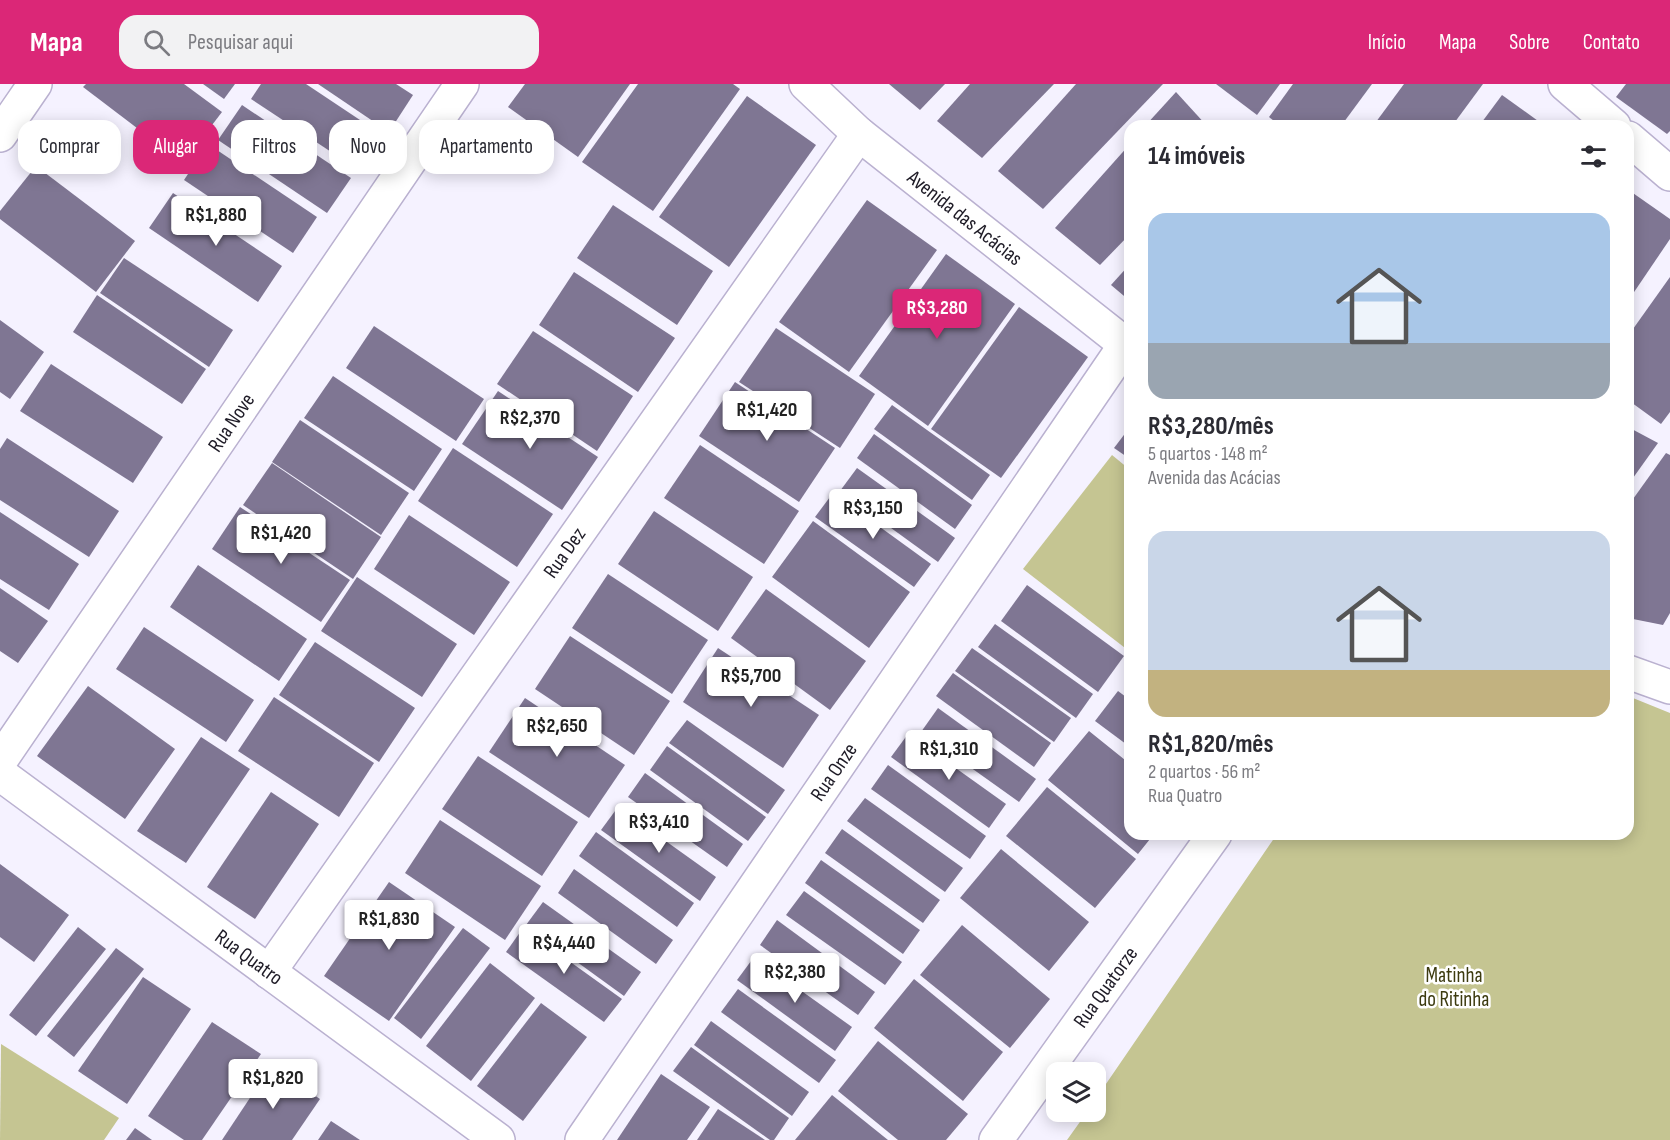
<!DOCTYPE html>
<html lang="pt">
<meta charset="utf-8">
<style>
body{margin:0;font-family:"Sofia Sans Condensed",sans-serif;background:#f2f2f3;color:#2b2b33;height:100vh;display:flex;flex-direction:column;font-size:22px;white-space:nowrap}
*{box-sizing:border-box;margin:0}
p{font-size:20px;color:#7c7c81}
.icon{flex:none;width:33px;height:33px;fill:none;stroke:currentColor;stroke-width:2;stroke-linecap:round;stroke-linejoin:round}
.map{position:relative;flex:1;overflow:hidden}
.panel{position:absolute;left:1124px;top:36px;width:510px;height:720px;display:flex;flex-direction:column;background:#fff;border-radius:18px;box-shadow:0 3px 15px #0003}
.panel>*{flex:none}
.banner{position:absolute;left:18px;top:36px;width:570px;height:54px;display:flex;gap:12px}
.tools{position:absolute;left:1046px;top:978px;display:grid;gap:12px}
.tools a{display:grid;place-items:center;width:60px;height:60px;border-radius:12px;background:#fff;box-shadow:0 3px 15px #0003;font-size:30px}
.price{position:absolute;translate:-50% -51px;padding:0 14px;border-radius:6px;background:#fff;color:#222;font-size:20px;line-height:39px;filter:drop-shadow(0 2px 3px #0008)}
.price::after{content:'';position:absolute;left:50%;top:36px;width:18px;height:14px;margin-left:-9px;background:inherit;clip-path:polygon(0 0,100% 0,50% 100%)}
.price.on{background:#db2777;color:#fff}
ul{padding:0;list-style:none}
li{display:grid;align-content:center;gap:12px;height:318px;padding:0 24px}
li span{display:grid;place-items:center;height:186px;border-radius:18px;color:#555}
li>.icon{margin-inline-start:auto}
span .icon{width:108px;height:108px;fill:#fffc;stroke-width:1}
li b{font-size:26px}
h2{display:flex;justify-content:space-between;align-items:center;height:72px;padding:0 24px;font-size:26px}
.chip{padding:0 21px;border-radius:18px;background:#fff;box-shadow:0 3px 15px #0003;font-size:21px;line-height:54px}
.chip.on{background:#db2777;color:#fff}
header{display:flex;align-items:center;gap:36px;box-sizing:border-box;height:84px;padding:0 30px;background:#db2777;color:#fff}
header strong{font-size:28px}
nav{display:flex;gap:33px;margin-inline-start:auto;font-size:21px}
.search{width:420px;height:54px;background:#f2f2f3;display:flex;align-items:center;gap:15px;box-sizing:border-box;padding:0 21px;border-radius:18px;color:#7c7c81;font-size:22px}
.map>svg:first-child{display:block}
.green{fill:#c5c592}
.building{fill:#7f7693}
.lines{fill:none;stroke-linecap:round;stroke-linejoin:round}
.street-casing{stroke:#bab1d0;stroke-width:36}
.street{stroke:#fff;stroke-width:33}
.labels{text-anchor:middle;stroke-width:5;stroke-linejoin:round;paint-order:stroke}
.street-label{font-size:21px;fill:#1e1b26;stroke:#fff}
.park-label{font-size:21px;fill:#3d3b10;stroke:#fff}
</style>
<header>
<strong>Mapa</strong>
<div class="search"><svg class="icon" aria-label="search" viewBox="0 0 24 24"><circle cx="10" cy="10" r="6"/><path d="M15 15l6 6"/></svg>Pesquisar aqui</div>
<nav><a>Início</a><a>Mapa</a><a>Sobre</a><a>Contato</a></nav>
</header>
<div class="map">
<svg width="1670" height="1056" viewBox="0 0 1670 1056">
<rect width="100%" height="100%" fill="#f5f2ff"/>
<g class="green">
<path d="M1112 371 1129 385V567L1023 485Z"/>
<path d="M1628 612 1670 629V1056H1067L1087 1028H1095V1016L1277 750H1628Z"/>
<path d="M1 960 119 1034 104 1056H0Z"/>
</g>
<g class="building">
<path d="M86 0H184L222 28 183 79 83 3Z"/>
<path d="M203 0H235L224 15Z"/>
<path d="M261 0H306L384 52 360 87 251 15Z"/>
<path d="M318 0H396L413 11 389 48Z"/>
<path d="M525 0H630L578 73 508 23Z"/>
<path d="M638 0H733L740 5 653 127 582 78Z"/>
<path d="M889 0H945L920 26Z"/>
<path d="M970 0H1054L982 74 937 37Z"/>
<path d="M1076 0H1163L1043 125 998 87Z"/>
<path d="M1216 0H1280L1257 31Z"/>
<path d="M1293 0H1372L1341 42H1280L1269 33Z"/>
<path d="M1404 0H1483L1452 42H1373Z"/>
<path d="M1626 0H1670V47L1667 50 1616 13Z"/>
<path d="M1176 8 1207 42H1145Z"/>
<path d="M1502 11 1545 42H1479Z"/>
<path d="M747 12 816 61 729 183 659 133Z"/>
<path d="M242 21 351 94 327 129 218 56Z"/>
<path d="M208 60 317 133 293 169 184 96Z"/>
<path d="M1130 60V150L1100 181 1055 144Z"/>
<path d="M36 82 135 157 96 208 0 135V127Z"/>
<path d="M1630 107 1670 135V155L1628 217V111Z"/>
<path d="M173 109 282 182 258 218 149 144Z"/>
<path d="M867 116 937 166 849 288 779 238Z"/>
<path d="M613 121 713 187 677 241 577 174Z"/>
<path d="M946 170 1015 220 928 342 859 292Z"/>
<path d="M124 174 233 246 209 283 100 209Z"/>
<path d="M1130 180V217L1111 201Z"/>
<path d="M574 188 675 254 638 308 539 241Z"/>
<path d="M1670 193V328L1661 340 1628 316V252Z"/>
<path d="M97 211 206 285 182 320 73 248Z"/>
<path d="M1019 223 1088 273 1001 394 931 345Z"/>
<path d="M0 236 44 268 10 315 0 308Z"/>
<path d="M374 242 484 315 456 357 346 284Z"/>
<path d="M776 244 875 310 840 364 739 298Z"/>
<path d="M533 247 633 312 597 367 497 300Z"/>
<path d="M51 280 163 353 133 399 20 327Z"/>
<path d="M333 292 442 365 414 407 304 334Z"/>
<path d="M735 298 835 364 799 418 699 352Z"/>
<path d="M498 307 598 373 562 426 462 360Z"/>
<path d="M892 321 990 391 972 416 874 345Z"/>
<path d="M300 336 409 409 381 451 272 378Z"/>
<path d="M1130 343V375L1114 364Z"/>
<path d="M1628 343 1658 359 1628 401Z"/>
<path d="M874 350 972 421 955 445 857 374Z"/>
<path d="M7 354 119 427 89 473 0 416V365Z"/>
<path d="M700 361 799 427 764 480 664 414Z"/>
<path d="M453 364 553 430 517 483 418 417Z"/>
<path d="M1666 369 1670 371V529L1663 541 1628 534V422Z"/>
<path d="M272 379 381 453 353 495 243 421Z"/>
<path d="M857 384 955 454 938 478 840 407Z"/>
<path d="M833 409 931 480 914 503 815 433Z"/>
<path d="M240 423 350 496 321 538 212 465Z"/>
<path d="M654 427 753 493 718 547 618 480Z"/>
<path d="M0 428 79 480 49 526 0 495Z"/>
<path d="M409 431 510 498 474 551 374 485Z"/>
<path d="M813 437 910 508 869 564 772 493Z"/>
<path d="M198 481 307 555 279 597 170 523Z"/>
<path d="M608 490 708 556 672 610 572 544Z"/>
<path d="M357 493 457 560 422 613 321 547Z"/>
<path d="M1027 501 1124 572 1098 608 1001 537Z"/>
<path d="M0 504 48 537 18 579 0 567Z"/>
<path d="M766 505 866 577 830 626 731 554Z"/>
<path d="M995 540 1093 610 1076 634 978 563Z"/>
<path d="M144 543 254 616 226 658 116 585Z"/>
<path d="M570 552 670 617 634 671 535 605Z"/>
<path d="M315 558 415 624 379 678 279 611Z"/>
<path d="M718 564 819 631 783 684 683 618Z"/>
<path d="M972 564 1071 634 1054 658 955 587Z"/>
<path d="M953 589 1051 659 1034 683 936 612Z"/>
<path d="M88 602 175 665 125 735 37 672Z"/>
<path d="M1118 607 1130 616V663L1095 637Z"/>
<path d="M274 613 374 679 339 733 238 667Z"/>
<path d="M525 614 625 681 589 734 489 668Z"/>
<path d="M938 624 1036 695 1019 718 921 648Z"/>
<path d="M687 636 785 706 768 730 669 659Z"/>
<path d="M1089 647 1130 680V750H1154L1138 770 1048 696Z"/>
<path d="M908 650 1006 720 989 744 891 673Z"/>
<path d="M201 653 250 685 186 779 137 747Z"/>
<path d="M667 662 766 733 748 757 650 686Z"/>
<path d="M478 672 578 738 542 792 442 725Z"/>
<path d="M888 681 986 752 970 775 871 705Z"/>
<path d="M645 689 743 760 727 783 628 713Z"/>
<path d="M1047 703 1136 775 1095 824 1006 752Z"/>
<path d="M271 708 319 740 255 835 207 803Z"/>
<path d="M865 714 963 784 945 808 847 737Z"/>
<path d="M618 723 716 793 700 817 601 746Z"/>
<path d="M440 736 541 802 505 856 405 789Z"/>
<path d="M842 745 940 816 923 839 825 769Z"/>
<path d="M596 748 694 819 677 843 579 772Z"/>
<path d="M1001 765 1089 838 1049 887 960 814Z"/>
<path d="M821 776 920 846 903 870 805 799Z"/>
<path d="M0 780 69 831 34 878 0 853Z"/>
<path d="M574 785 673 856 656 880 558 809Z"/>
<path d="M389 798 455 843 389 937 324 892Z"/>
<path d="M804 807 902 878 885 901 786 831Z"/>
<path d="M543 818 641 888 624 912 526 841Z"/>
<path d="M777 836 875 908 858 931 760 861Z"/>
<path d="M962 841 1050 915 1010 964 920 891Z"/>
<path d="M78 843 106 865 36 952 9 931Z"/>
<path d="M463 844 490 864 421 955 394 934Z"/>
<path d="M523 844 622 915 604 938 506 868Z"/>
<path d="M116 864 144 885 74 973 47 952Z"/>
<path d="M754 873 852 943 835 967 737 896Z"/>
<path d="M490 879 535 914 471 997 426 962Z"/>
<path d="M143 893 191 925 127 1020 78 987Z"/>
<path d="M914 895 1003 968 963 1017 874 944Z"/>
<path d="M738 905 836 976 819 999 721 928Z"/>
<path d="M541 919 587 953 523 1037 477 1002Z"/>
<path d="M711 937 809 1008 792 1032 694 961Z"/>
<path d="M212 938 261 970 202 1056H184L148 1032Z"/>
<path d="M878 957 968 1030 946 1056H898L838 1007Z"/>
<path d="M691 963 789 1034 774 1056H770L673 987Z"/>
<path d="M271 982 320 1015 292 1056H222Z"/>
<path d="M661 990 710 1023 687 1056H617Z"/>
<path d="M832 1011 888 1056H795Z"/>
<path d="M718 1025 765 1056H697Z"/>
<path d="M331 1037 360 1056H318Z"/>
<path d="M135 1044 152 1056H126Z"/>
</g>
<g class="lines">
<defs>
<g id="street">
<path id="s1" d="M806 0 859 50 1130 264"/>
<path d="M1565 0 1614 42"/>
<path d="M0 51 35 0"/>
<path d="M1628 54 1670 90"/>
<path d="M1628 588 1670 603"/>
<path id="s2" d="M0 677 462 0"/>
<path id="s3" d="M0 690 498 1056"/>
<path id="s4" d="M269 888 859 50"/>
<path id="s5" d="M582 1056 1126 260"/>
<path id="s6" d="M996 1056 1215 750"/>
</g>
</defs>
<use href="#street" class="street-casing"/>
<use href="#street" class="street"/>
</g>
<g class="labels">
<g class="street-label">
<text dy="7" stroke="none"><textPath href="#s1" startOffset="208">Avenida das Acácias</textPath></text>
<text dy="7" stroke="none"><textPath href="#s2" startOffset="410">Rua Nove</textPath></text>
<text dy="7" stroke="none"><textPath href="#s4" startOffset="513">Rua Dez</textPath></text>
<text dy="7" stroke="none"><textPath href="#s5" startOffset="446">Rua Onze</textPath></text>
<text dy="7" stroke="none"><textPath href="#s3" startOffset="309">Rua Quatro</textPath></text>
<text dy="7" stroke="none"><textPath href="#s6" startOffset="188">Rua Quatorze</textPath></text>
</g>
<g class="park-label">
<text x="1454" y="898">Matinha<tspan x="1454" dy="24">do Ritinha</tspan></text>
</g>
</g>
</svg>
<div class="tools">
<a><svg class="icon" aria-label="layers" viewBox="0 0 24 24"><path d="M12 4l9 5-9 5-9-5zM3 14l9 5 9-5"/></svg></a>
</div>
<b class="price" style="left:216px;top:163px">R$1,880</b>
<b class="price on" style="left:937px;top:256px">R$3,280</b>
<b class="price" style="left:767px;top:358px">R$1,420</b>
<b class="price" style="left:530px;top:366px">R$2,370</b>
<b class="price" style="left:873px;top:456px">R$3,150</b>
<b class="price" style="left:281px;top:481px">R$1,420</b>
<b class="price" style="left:751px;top:624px">R$5,700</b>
<b class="price" style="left:557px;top:674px">R$2,650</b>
<b class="price" style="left:949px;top:697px">R$1,310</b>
<b class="price" style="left:659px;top:770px">R$3,410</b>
<b class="price" style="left:389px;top:867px">R$1,830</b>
<b class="price" style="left:564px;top:891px">R$4,440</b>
<b class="price" style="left:795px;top:920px">R$2,380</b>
<b class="price" style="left:273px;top:1026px">R$1,820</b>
<div class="banner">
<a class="chip">Comprar</a>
<a class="chip on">Alugar</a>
<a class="chip">Filtros</a>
<a class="chip">Novo</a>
<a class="chip">Apartamento</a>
</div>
<section class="panel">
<h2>14 imóveis<svg class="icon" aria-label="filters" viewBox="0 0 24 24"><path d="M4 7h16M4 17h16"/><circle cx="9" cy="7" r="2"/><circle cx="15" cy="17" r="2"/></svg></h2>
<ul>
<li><span style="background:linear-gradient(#a9c7e8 70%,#9aa5b1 0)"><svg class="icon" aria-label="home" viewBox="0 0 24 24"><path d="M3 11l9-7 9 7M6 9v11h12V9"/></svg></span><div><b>R$3,280/mês</b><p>5 quartos · 148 m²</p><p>Avenida das Acácias</p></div></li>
<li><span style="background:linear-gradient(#c9d6e8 75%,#c2b280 0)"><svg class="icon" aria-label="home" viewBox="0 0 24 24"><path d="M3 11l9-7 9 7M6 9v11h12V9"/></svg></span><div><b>R$1,820/mês</b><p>2 quartos · 56 m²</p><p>Rua Quatro</p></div></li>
</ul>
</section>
</div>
